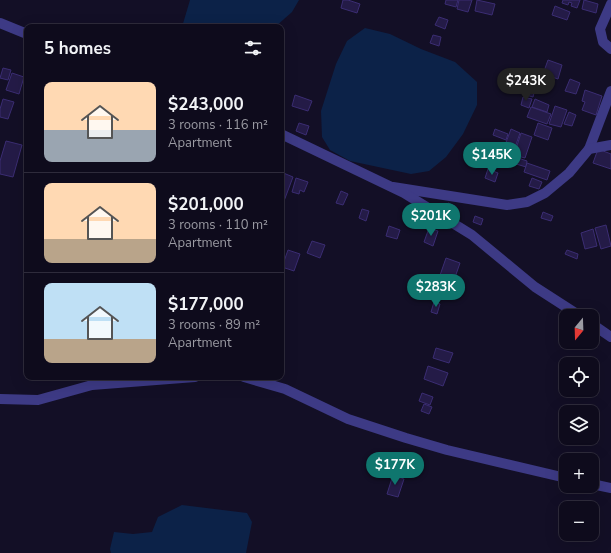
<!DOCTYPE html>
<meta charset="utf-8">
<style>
body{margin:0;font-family:"Nunito Sans",sans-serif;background:#171425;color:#f1f3f6;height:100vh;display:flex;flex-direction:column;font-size:15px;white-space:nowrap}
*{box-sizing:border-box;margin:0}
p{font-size:13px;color:#9b9ba3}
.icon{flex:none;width:22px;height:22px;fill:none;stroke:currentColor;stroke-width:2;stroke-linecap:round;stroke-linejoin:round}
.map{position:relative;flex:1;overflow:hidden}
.details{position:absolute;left:24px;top:24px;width:260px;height:356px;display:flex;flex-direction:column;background:#0e0b1c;border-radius:8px;box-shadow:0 4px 16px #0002,0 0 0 1px #2e2b3b}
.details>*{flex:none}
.needle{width:26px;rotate:199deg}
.buttons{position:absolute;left:559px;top:309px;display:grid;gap:8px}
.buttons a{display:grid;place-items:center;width:40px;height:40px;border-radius:8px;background:#0e0b1c;box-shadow:0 4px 16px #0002,0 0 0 1px #2e2b3b;font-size:20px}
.price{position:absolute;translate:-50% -34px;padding:0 9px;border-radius:14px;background:#0f766e;color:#fff;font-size:13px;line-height:26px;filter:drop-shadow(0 1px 2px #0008)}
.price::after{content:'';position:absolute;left:50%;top:24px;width:12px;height:9px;margin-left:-6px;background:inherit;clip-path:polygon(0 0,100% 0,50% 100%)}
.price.selected{background:#222;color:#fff}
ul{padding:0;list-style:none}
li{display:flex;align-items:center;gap:12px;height:100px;padding:0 20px}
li+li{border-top:1px solid #2e2b3b}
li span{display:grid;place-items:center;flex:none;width:112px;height:80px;border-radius:8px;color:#555}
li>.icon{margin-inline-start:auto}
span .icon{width:48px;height:48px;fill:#fffc;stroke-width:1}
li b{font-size:17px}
h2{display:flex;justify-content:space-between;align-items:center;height:48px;padding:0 20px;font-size:17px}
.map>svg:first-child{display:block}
.water{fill:#0c2248}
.building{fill:#241b47;stroke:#3b2d73}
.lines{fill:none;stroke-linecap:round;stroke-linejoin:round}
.minor{stroke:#3d3a85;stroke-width:10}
.tertiary{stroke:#3d3a85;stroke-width:10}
</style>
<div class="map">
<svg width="611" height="553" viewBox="0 0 611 553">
<rect width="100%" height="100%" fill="#130f26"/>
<g class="water">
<path d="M190 0H299L292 12 275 27H182Z"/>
<path d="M365 28 390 34 421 49 455 62 477 82V105L463 134 446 157 429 171 411 174 350 161 330 150 322 137 321 111 336 64 347 41Z"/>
<path d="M182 505 247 513 252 522 246 553H111L110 549 114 532 133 534 152 532 158 517Z"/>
</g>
<g class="building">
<path d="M343 0H348L360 4 357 13 341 8Z"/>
<path d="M446 0H458L456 7 445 4Z"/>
<path d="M459 0H472L468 12 457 9Z"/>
<path d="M477 0 495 4 492 15 475 11Z"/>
<path d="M563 0H580L577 8 571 6 572 3 569 2 568 5 562 3Z"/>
<path d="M584 0 598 4 596 13 582 9Z"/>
<path d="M555 6 570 12 567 20 552 15Z"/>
<path d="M439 17 448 20 445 29 435 25Z"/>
<path d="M433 35 441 37 439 46 430 43Z"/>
<path d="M548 60 562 65 558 79 543 74Z"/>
<path d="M3 68 11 70 8 80 0 78Z"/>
<path d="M12 73 24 77 19 94 6 90Z"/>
<path d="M570 79 580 83 576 94 565 91Z"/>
<path d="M528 87 535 89 533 97 526 95Z"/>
<path d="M585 90 602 96 596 115 582 110 585 102 582 101Z"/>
<path d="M295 95 312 101 308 111 292 106Z"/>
<path d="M523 97 532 99 529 108 521 105Z"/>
<path d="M3 99 14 102 8 119 0 117V109Z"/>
<path d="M535 99 549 105 547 112 532 107Z"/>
<path d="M555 106 567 110 561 127 549 124Z"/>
<path d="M531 107 551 114 547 124 527 117Z"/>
<path d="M569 112 576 115 572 126 564 124Z"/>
<path d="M299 123 309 126 306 135 296 131Z"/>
<path d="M538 123 552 128 548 140 534 135Z"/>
<path d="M495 129 508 134 506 140 493 135Z"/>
<path d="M511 129 520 133 511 159 501 156Z"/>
<path d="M521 133 532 137 525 158 514 155Z"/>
<path d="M6 141 22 145 13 177 0 174V161Z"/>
<path d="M598 149 611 154V169L593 163Z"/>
<path d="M515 157 527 161 526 167 513 163Z"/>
<path d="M527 163 550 171 547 180 524 172Z"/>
<path d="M488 169 498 173 495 182 485 178Z"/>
<path d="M281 172 293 177 284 201 281 200Z"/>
<path d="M296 178 308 182 304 192 300 190 299 194 292 192Z"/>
<path d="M532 178 542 182 539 189 529 186Z"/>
<path d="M341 191 348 194 343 205 336 203Z"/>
<path d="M448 203 455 206 453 213 445 211Z"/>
<path d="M362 209 369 211 366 221 359 218Z"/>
<path d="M543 212 553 216 551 221 541 218Z"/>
<path d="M475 216 483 219 481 225 473 222Z"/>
<path d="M606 225 611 246 601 249 595 228Z"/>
<path d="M389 226 400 230 397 239 386 236Z"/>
<path d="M429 228 438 231 433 246 424 242Z"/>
<path d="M593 229 597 246 585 249 581 233Z"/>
<path d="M312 241 325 245 320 258 307 253Z"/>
<path d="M288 250 300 254 294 271 282 267Z"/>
<path d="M567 250 578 254 577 259 565 254Z"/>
<path d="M446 258 460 263 452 286 438 281Z"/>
<path d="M434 302 440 304 437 314 431 312Z"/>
<path d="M436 348 453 353 449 363 433 358Z"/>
<path d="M428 366 448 373 443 386 424 379Z"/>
<path d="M422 393 433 397 430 405 419 401Z"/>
<path d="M424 404 432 407 429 414 421 411Z"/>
<path d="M393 475 404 479 398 497 387 494Z"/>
</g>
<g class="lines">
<g class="minor">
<path d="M611 4 600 29 603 42 611 49"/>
<path d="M589 149 611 91"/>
<path d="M393 187 507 205 527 202 545 193 569 173 589 149 611 145"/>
<path d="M244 377 285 389 348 419 406 438 447 450 566 478"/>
<path d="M0 399 38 400 92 385 195 377"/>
<path d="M592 484 611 488"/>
</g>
<g class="tertiary">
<path d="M0 23 27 34"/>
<path d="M281 134 404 193 472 235 535 287 580 316"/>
<path d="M592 324 611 337"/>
</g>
</g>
</svg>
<div class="buttons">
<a><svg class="needle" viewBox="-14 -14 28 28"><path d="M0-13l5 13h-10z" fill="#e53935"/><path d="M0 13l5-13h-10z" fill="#9b9ba3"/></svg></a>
<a><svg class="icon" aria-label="locate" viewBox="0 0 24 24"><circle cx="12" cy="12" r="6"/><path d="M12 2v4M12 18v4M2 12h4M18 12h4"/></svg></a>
<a><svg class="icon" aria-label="layers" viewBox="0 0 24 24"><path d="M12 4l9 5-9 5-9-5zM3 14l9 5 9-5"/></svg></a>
<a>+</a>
<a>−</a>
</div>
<b class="price selected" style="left:526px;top:102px">$243K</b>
<b class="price" style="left:492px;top:176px">$145K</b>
<b class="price" style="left:431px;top:237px">$201K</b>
<b class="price" style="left:436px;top:308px">$283K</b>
<b class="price" style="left:395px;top:486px">$177K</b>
<section class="details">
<h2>5 homes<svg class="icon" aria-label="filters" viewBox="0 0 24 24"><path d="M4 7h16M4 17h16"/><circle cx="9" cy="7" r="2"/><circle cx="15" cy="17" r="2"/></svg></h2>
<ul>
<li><span style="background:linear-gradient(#ffd9b3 60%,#9aa5b1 0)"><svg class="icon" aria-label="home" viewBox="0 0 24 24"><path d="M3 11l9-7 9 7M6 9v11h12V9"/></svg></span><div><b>$243,000</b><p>3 rooms · 116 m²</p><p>Apartment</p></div></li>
<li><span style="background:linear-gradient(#ffd9b3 70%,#b9a48a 0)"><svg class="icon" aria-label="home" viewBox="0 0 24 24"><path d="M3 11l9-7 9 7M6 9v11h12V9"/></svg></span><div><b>$201,000</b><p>3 rooms · 110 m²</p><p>Apartment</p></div></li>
<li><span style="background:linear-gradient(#bfe0f5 70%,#b9a48a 0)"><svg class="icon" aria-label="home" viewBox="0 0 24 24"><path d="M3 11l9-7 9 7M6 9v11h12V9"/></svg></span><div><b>$177,000</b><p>3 rooms · 89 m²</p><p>Apartment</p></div></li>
</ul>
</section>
</div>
